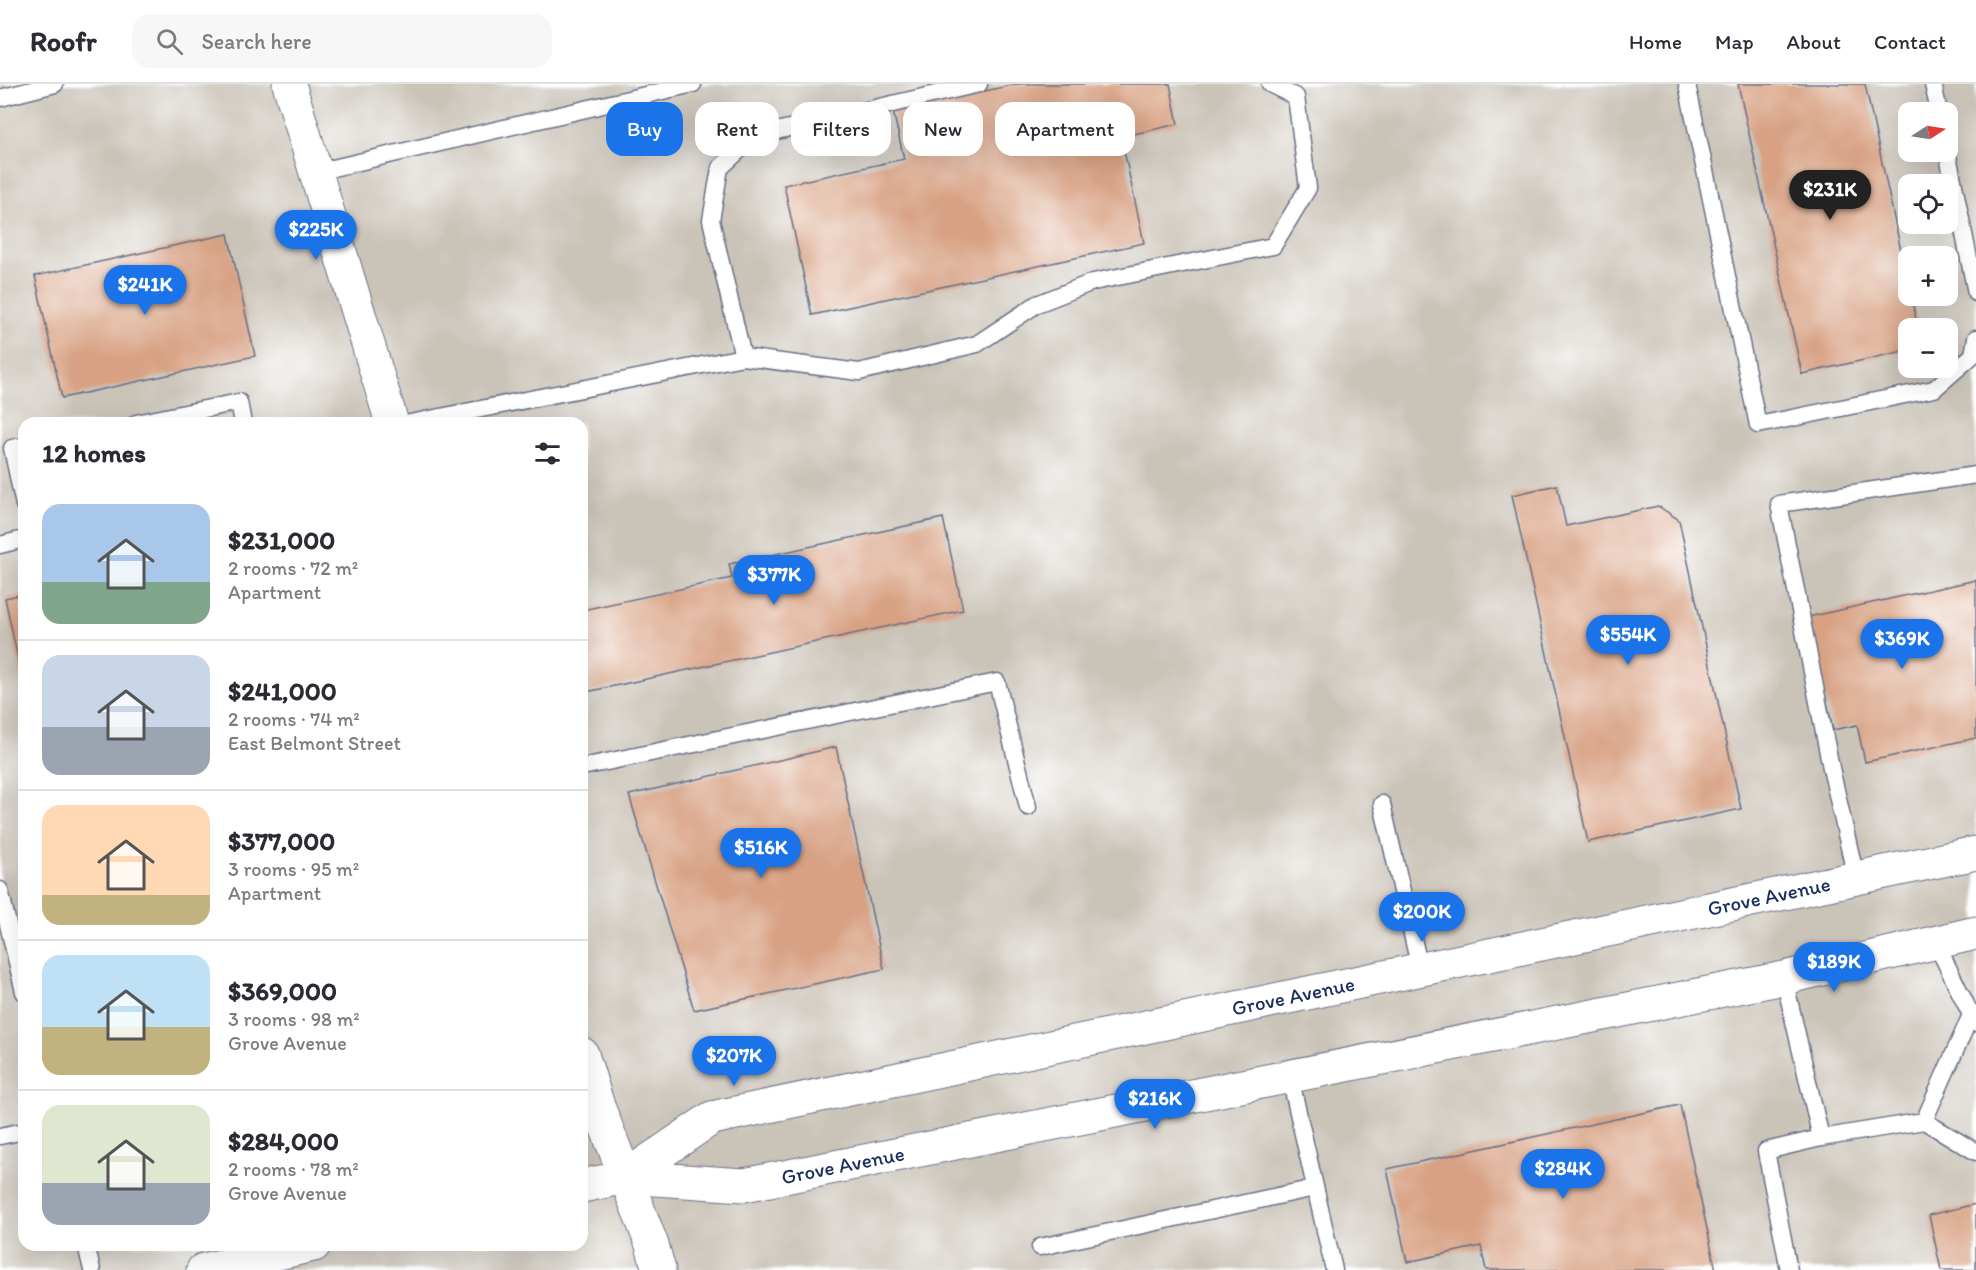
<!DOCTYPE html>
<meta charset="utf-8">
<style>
body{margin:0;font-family:Itim,sans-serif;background:#f7f7f7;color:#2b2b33;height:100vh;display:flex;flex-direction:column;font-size:22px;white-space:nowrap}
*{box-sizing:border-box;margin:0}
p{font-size:20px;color:#7c7c81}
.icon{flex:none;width:33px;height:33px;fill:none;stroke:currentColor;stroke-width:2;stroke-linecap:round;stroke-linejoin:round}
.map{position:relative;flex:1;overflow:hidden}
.sheet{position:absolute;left:18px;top:333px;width:570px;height:834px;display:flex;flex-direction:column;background:#fff;border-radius:18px;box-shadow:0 6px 24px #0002}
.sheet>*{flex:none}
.top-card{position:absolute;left:606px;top:18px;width:570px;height:54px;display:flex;gap:12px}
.needle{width:39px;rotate:78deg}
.tools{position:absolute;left:1898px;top:18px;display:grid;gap:12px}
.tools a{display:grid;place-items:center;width:60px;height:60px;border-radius:12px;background:#fff;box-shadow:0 6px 24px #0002;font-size:30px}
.price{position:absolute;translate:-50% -51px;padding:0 14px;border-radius:21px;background:#1a73e8;color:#fff;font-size:20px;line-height:39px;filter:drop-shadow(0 2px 3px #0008)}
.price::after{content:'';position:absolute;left:50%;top:36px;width:18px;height:14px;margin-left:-9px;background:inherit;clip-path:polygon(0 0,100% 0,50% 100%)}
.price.on{background:#222;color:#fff}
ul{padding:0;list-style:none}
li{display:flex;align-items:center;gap:18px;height:150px;padding:0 24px}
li+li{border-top:2px solid #e1e1e2}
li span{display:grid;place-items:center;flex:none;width:168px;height:120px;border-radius:18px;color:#555}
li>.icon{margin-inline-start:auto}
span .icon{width:72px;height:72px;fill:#fffc;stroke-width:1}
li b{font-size:26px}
h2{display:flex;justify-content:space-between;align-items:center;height:72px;padding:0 24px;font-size:26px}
.tag{padding:0 21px;border-radius:18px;background:#fff;box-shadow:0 6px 24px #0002;font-size:21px;line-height:54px}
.tag.on{background:#1a73e8;color:#fff}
header{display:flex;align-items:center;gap:36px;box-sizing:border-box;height:84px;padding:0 30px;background:#fff;border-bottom:2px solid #e1e1e2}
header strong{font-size:28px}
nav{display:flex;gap:33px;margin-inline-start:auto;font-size:21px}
.search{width:420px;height:54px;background:#f7f7f7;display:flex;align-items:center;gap:15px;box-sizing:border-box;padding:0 21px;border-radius:18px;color:#7c7c81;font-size:22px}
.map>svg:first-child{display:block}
.industrial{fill:#cac3b8;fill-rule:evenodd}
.building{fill:#d8a183}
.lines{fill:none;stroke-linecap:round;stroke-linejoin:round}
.lane-casing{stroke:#686f86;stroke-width:19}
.street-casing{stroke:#686f86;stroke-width:35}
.secondary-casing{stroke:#686f86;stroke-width:35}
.lane{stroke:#fff;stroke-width:16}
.street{stroke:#fff;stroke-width:33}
.secondary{stroke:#fff;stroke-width:33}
.labels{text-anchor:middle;stroke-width:4.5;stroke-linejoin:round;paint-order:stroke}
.street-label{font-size:21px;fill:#1b2f5e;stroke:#fff}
</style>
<header>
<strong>Roofr</strong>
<div class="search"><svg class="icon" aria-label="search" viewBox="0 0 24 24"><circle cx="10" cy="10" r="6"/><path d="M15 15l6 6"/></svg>Search here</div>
<nav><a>Home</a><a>Map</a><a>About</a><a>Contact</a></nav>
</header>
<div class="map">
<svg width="1976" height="1186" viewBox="0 0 1976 1186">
<rect width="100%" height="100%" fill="#fff"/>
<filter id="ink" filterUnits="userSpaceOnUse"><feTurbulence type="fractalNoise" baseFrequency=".0167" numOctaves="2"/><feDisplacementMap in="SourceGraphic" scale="12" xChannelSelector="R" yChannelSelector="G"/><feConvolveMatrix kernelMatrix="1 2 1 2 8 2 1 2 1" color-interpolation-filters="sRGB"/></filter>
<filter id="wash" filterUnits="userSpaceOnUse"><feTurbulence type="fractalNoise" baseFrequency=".008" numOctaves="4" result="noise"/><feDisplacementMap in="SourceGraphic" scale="24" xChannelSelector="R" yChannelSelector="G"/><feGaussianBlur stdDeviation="1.35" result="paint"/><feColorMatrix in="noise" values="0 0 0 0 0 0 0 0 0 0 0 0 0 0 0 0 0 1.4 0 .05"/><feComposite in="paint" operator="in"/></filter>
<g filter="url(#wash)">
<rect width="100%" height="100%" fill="#f7e6d1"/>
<path class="industrial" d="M0 0H1976V1186H0ZM1908 28H1947V68H1908ZM1908 100H1947V140H1908ZM1908 172H1947V212H1908ZM1908 244H1947V284H1908ZM24 339H582V1161H24Z"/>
<g id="blocks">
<g class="building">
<path d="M1017 0H1170L1178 40 1121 53 1144 159 812 231 784 101 904 75 893 27Z"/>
<path d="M1738 0H1865L1908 199V212H1911L1918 244H1908V266L1802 290Z"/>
<path d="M228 150 255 272 62 314 35 192Z"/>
<path d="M1557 401 1566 442 1658 422 1679 436 1741 725 1588 758 1512 411Z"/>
<path d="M943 434 963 526 582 609V526L732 494 729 480Z"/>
<path d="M1976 496V654L1865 678 1857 641 1833 646 1808 533Z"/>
<path d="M24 510V599H23L5 514Z"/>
<path d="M836 663 884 885 694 926 629 711Z"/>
<path d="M1680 1021 1716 1186H1486L1481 1162 1407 1178 1387 1085Z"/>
<path d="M1976 1120V1186H1941L1929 1131Z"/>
</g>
</g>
</g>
<g filter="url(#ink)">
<use href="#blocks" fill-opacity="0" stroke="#686f86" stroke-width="1.5"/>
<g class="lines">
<defs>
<g id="lane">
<path d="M1687 0 1758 341 1934 305 1973 271 1976 254"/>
<path d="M1933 0 1939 28"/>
<path d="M0 14 55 0"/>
<path d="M1947 67 1976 209"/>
<path d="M316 88 693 0"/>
<path d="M743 273 711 136 720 84 755 52 979 0"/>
<path d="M136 339 239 318 243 339"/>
<path d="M410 339 743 273 859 288 977 260 1037 220 1093 198 1273 162 1308 104 1296 13 1270 0"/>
<path d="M24 362 12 364 24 421"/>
<path d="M0 461 24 455"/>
<path d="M582 683 997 598 1028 723"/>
<path d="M1382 720 1420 885"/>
<path d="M1856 794 1831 684 1779 420 1976 391"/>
<path d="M0 806 24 908"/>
<path d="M1936 859 1975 939"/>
<path d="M1784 894 1821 1054 1924 1037 1971 931 1976 930"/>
<path d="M1290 993 1334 1186"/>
<path d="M1924 1037 1976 1068"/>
<path d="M0 1052 24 1047"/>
<path d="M86 1161 92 1186"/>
<path d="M1040 1163 1315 1104"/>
<path d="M1789 1186 1766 1067 1821 1054"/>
</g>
<g id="street">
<path d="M289 0 392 339"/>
<path d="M582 970 598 1022 652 1161 659 1186"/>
</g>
<g id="secondary">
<path id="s1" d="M625 1093 712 1034 1976 769"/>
<path id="s2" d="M582 1102 625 1093 744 1101 1784 894 1976 849"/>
<path d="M203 1186 314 1161"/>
</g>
</defs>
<use href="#lane" class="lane-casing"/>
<use href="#street" class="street-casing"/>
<use href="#secondary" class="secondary-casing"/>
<use href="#lane" class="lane"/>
<use href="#street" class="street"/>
<use href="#secondary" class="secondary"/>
</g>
</g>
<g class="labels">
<g class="street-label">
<text dy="7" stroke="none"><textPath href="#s1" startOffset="1185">Grove Avenue</textPath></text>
<text dy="7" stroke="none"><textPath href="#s1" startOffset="699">Grove Avenue</textPath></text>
<text dy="7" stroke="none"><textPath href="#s2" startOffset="264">Grove Avenue</textPath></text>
</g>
</g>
</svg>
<div class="tools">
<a><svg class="needle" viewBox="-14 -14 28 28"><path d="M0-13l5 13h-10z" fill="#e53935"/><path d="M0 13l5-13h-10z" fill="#7c7c81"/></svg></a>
<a><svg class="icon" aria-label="locate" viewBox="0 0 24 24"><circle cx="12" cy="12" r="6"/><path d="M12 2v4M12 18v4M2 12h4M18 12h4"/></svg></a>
<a>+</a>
<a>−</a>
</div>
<b class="price on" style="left:1830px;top:137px">$231K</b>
<b class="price" style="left:316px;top:177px">$225K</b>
<b class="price" style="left:145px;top:232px">$241K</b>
<b class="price" style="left:774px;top:522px">$377K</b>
<b class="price" style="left:1628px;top:582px">$554K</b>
<b class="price" style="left:1902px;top:586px">$369K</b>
<b class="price" style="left:761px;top:795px">$516K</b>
<b class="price" style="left:1422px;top:859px">$200K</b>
<b class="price" style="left:1834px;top:909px">$189K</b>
<b class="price" style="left:734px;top:1003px">$207K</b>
<b class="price" style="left:1155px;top:1046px">$216K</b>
<b class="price" style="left:1563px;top:1116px">$284K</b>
<div class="top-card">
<a class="tag on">Buy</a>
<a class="tag">Rent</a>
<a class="tag">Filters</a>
<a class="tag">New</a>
<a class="tag">Apartment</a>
</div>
<section class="sheet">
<h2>12 homes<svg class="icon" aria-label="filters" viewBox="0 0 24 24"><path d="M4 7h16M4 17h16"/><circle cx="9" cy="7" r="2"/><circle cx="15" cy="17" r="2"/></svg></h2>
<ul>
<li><span style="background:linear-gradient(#a9c7e8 65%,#7fa58c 0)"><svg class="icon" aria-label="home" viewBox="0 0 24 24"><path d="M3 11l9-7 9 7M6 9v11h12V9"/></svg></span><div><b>$231,000</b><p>2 rooms · 72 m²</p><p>Apartment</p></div></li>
<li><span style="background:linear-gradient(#c9d6e8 60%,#9aa5b1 0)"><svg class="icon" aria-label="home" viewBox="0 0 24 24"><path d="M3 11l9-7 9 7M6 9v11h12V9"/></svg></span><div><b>$241,000</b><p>2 rooms · 74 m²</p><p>East Belmont Street</p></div></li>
<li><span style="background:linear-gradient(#ffd9b3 75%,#c2b280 0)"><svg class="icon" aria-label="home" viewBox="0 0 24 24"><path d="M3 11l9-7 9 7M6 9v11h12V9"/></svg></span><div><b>$377,000</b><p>3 rooms · 95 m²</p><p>Apartment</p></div></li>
<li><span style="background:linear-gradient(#bfe0f5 60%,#c2b280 0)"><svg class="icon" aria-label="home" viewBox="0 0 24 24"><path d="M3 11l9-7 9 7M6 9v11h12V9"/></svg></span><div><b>$369,000</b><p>3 rooms · 98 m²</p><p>Grove Avenue</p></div></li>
<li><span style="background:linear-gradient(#dfe7d0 65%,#9aa5b1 0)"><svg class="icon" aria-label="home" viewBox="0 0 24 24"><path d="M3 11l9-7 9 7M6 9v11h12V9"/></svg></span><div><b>$284,000</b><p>2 rooms · 78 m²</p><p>Grove Avenue</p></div></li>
</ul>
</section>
</div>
